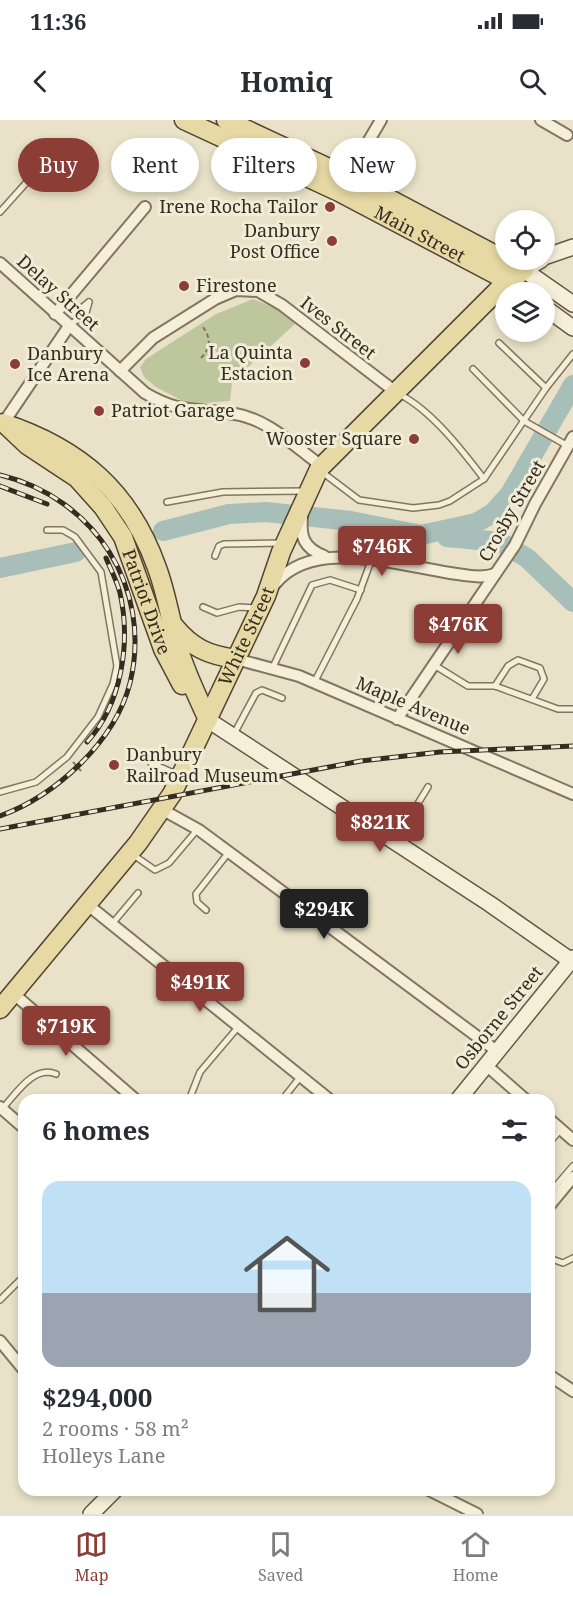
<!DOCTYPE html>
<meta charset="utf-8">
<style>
body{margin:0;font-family:"Noto Serif",serif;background:#f2f2f3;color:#2b2b33;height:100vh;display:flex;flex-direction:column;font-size:22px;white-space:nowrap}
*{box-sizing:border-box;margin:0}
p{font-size:20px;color:#7c7c81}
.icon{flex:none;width:33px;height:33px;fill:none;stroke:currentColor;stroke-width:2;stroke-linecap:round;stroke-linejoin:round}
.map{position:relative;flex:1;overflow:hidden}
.panel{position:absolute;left:18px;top:974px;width:537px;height:402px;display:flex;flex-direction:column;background:#fff;border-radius:18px;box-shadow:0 3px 9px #0003}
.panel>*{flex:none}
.hud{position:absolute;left:18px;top:18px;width:537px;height:54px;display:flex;gap:12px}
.buttons{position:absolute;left:495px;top:90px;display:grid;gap:12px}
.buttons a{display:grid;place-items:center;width:60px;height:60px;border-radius:50%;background:#fff;box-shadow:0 3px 9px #0003;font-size:30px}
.price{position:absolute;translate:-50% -51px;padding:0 14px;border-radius:6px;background:#8b3d36;color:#fff;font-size:20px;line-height:39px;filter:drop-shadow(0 2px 3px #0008)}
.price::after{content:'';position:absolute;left:50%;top:36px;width:18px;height:14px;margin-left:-9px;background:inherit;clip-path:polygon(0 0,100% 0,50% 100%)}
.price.on{background:#222;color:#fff}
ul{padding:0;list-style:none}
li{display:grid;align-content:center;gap:12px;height:318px;padding:0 24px}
li span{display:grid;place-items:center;height:186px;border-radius:18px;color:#555}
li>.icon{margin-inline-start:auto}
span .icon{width:108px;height:108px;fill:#fffc;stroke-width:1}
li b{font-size:26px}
h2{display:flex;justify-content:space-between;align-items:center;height:72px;padding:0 24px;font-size:26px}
.pill{padding:0 21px;border-radius:27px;background:#fff;box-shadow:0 3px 9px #0003;font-size:21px;line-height:54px}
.pill.on{background:#8b3d36;color:#fff}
.status{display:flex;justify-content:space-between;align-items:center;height:42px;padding:0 30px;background:#fff;direction:ltr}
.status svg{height:16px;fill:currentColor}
header{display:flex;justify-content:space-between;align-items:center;height:78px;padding:0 24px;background:#fff;font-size:27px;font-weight:700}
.menu{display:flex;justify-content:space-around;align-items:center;height:84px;border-top:2px solid #e1e1e2;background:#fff;font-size:16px;color:#7c7c81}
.menu a{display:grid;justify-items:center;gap:3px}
.menu .on{color:#8b3d36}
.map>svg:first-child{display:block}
.green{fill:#bdc69d}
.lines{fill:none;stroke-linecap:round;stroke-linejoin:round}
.river{stroke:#a8beb9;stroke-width:20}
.lane-casing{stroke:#83755f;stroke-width:8}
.street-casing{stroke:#83755f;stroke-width:14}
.secondary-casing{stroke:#655742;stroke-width:18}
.primary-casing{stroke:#514432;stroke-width:21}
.path{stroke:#83755f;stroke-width:2;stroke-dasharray:4.5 3;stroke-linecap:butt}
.lane{stroke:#f5efda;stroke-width:5}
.street{stroke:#f5efda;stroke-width:10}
.secondary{stroke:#f5efda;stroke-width:15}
.primary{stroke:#e7d9a4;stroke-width:18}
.rail-casing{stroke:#352c21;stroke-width:5}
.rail{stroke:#f1ecd6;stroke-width:3;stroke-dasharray:9;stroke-linecap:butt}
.poi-dot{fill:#8b3d36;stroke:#f1ecd6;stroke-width:2}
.labels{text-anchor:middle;stroke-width:6;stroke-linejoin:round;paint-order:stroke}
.poi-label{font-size:18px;fill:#352c21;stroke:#f1ecd6;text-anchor:end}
.street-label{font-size:18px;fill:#352c21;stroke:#f1ecd6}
</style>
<div class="status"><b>11:36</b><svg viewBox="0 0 49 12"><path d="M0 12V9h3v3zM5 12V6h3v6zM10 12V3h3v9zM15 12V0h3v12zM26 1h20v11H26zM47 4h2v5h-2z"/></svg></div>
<header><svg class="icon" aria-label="back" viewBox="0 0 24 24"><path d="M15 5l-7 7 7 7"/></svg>Homiq<svg class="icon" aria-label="search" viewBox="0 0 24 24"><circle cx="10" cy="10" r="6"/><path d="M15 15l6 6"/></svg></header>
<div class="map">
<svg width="573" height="1394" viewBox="0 0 573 1394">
<rect width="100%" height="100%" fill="#e9e2c8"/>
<path class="green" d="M253 179 282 191 297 202 232 262 230 281 188 284 156 267 144 257 140 247 146 239 216 194Z"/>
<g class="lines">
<g class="river">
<path d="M163 411 229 394 266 392 351 401 421 415 476 403 493 393 510 374 573 265"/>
<path d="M447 417 500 422 527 438 573 482"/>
<path d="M0 448 76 432"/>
</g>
<defs>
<g id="lane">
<path d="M0 92 60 25"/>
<path d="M77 197 80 189 89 182"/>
<path d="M70 205 86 193 89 182"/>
<path d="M499 223 546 268"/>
<path d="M473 249 524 301 568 326"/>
<path d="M399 274C431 290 462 330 484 359"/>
<path d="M322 352 359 380 413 388 439 385 450 381 484 359 546 268 573 234"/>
<path d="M167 382 223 372 305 371"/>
<path d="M215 436 219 426 224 424 281 423"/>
<path d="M203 487 217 493 239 487 256 488"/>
<path d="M434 545 468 566H495L558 589H573"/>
<path d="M272 549 312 465 330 460 361 470"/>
<path d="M314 563 357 479 371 441"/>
<path d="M495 566 508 546 518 540 540 548 544 559 532 579"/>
<path d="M234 614 256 573 262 570 282 578"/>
<path d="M151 643 176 654"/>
<path d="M0 672 36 662 67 637 98 597 113 564 117 546 101 452 75 417 63 410H47"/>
<path d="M395 721 428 667"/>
<path d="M132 734 155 750 169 743 197 710"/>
<path d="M206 790 197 782 196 774 229 732"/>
<path d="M112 804 138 773"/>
<path d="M189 980 200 952 239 906"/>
<path d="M282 980 301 956"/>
<path d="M2 989C16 974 33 945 56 954"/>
<path d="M549 1023 561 1009"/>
<path d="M549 1074 573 1046"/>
<path d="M549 1138 563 1143 573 1138"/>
<path d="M0 1180 24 1156"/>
</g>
<g id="street">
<path d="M541 0 567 15"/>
<path d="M345 61 381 0"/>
<path d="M0 143 145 273C182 295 197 287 235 294 266 299 290 322 315 341L319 349"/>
<path d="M55 194 145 87"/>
<path d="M120 251 153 218 215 179 236 170 258 171 282 185 397 273"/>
<path d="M2 305 69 206"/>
<path d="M302 397C300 417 304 428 324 436"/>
<path d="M275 464C312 417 398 445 450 453 465 455 481 459 495 454"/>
<path d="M236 539 299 556 573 674"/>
<path d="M397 599 515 425 535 384 573 317"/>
<path d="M163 690 199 710 498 932"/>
<path d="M88 785 330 980"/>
<path d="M14 874 136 980"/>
<path d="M486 945 526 980"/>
<path d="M0 987 24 1008"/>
<path d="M549 999 573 1020"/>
<path d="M549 1086 573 1057"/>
<path d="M0 1221 24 1250"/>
<path d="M549 1255 573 1271"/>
<path d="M429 1370 477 1394"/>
</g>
<g id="secondary">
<path d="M544 137 573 127"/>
<path d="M541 140 524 150 573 184"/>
<path d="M508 161 524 172"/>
<path d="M544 187 573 208"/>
<path d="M208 600 490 784 573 842"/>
<path d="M458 980 573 838"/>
<path d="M91 1394 115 1370"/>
</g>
<g id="primary">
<path id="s1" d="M184 0 339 72 508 161"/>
<path d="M3 303C79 328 130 371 157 448 166 472 170 498 177 523 184 550 197 575 208 600"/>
<path id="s2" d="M8 307 27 325 77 358 103 387 123 417 163 529 182 565"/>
<path d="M174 506C192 528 208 535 236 539"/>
<path id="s3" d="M0 889 138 723 172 674 266 476 281 432 319 349 498 170 524 150 348 57 226 0"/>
</g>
</defs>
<use href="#lane" class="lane-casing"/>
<use href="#street" class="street-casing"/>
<use href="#secondary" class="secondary-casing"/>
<use href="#primary" class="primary-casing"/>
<g class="path">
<path d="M201 238C211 228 211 218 203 207"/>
<path d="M73 642 81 651"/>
</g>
<use href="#lane" class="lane"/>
<use href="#street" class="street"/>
<use href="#secondary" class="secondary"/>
<use href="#primary" class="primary"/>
<defs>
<g id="rail">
<path d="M0 355C95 378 153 468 130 563 115 622 55 676 0 696"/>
<path d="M0 366 47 384"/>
<path d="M87 622C122 584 131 522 120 473 117 461 111 450 106 438"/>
<path d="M0 709 361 641 440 632 573 626"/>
</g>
</defs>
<use href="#rail" class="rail-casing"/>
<use href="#rail" class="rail"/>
</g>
<g class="poi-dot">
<circle cx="330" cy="87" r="6"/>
<circle cx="332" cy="121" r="6"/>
<circle cx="184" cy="166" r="6"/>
<circle cx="305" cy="243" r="6"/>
<circle cx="15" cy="244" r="6"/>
<circle cx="99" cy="291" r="6"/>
<circle cx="414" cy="319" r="6"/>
<circle cx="114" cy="645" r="6"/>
</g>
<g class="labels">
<g class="poi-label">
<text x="318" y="93">Irene Rocha Tailor</text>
<text x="320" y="117">Danbury<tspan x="320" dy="21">Post Office</tspan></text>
<text x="196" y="172" text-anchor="start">Firestone</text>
<text x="293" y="239">La Quinta<tspan x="293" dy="21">Estacion</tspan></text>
<text x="27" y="240" text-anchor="start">Danbury<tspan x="27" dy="21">Ice Arena</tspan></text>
<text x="111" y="297" text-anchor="start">Patriot Garage</text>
<text x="402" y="325">Wooster Square</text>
<text x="126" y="641" text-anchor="start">Danbury<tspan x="126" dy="21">Railroad Museum</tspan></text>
</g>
<g class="street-label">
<text dy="6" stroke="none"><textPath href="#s1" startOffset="262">Main Street</textPath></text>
<text transform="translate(58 173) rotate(42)" y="6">Delay Street</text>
<text transform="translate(338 208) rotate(38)" y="6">Ives Street</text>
<text transform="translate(512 391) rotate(-60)" y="6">Crosby Street</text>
<text dy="6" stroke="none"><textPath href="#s2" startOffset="230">Patriot Drive</textPath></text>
<text dy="6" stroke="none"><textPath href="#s3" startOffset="450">White Street</textPath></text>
<text transform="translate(413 586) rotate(23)" y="6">Maple Avenue</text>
<text transform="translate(499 898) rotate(-51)" y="6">Osborne Street</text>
</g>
</g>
</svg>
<div class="buttons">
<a><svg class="icon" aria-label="locate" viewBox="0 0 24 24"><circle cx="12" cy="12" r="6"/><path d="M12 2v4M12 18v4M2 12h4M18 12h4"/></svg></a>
<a><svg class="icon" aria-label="layers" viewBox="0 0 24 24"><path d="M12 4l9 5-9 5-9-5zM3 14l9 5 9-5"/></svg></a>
</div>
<b class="price" style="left:382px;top:457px">$746K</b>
<b class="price" style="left:458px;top:535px">$476K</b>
<b class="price" style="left:380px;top:733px">$821K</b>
<b class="price on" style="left:324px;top:820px">$294K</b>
<b class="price" style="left:200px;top:893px">$491K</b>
<b class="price" style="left:66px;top:937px">$719K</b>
<div class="hud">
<a class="pill on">Buy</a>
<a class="pill">Rent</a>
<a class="pill">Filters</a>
<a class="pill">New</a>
</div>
<section class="panel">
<h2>6 homes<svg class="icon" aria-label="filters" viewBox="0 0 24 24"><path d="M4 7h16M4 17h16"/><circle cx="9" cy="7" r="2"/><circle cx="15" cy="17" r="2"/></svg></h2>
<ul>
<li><span style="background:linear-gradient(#bfe0f5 60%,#9aa5b1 0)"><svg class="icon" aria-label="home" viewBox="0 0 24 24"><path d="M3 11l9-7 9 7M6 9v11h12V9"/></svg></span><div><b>$294,000</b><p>2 rooms · 58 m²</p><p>Holleys Lane</p></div></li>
</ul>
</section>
</div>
<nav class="menu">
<a class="on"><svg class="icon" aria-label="map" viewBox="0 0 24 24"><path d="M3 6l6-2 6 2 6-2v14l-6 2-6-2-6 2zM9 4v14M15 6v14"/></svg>Map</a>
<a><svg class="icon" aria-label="saved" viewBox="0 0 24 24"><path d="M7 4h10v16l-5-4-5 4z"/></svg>Saved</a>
<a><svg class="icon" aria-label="home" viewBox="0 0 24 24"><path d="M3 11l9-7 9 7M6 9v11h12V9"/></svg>Home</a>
</nav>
